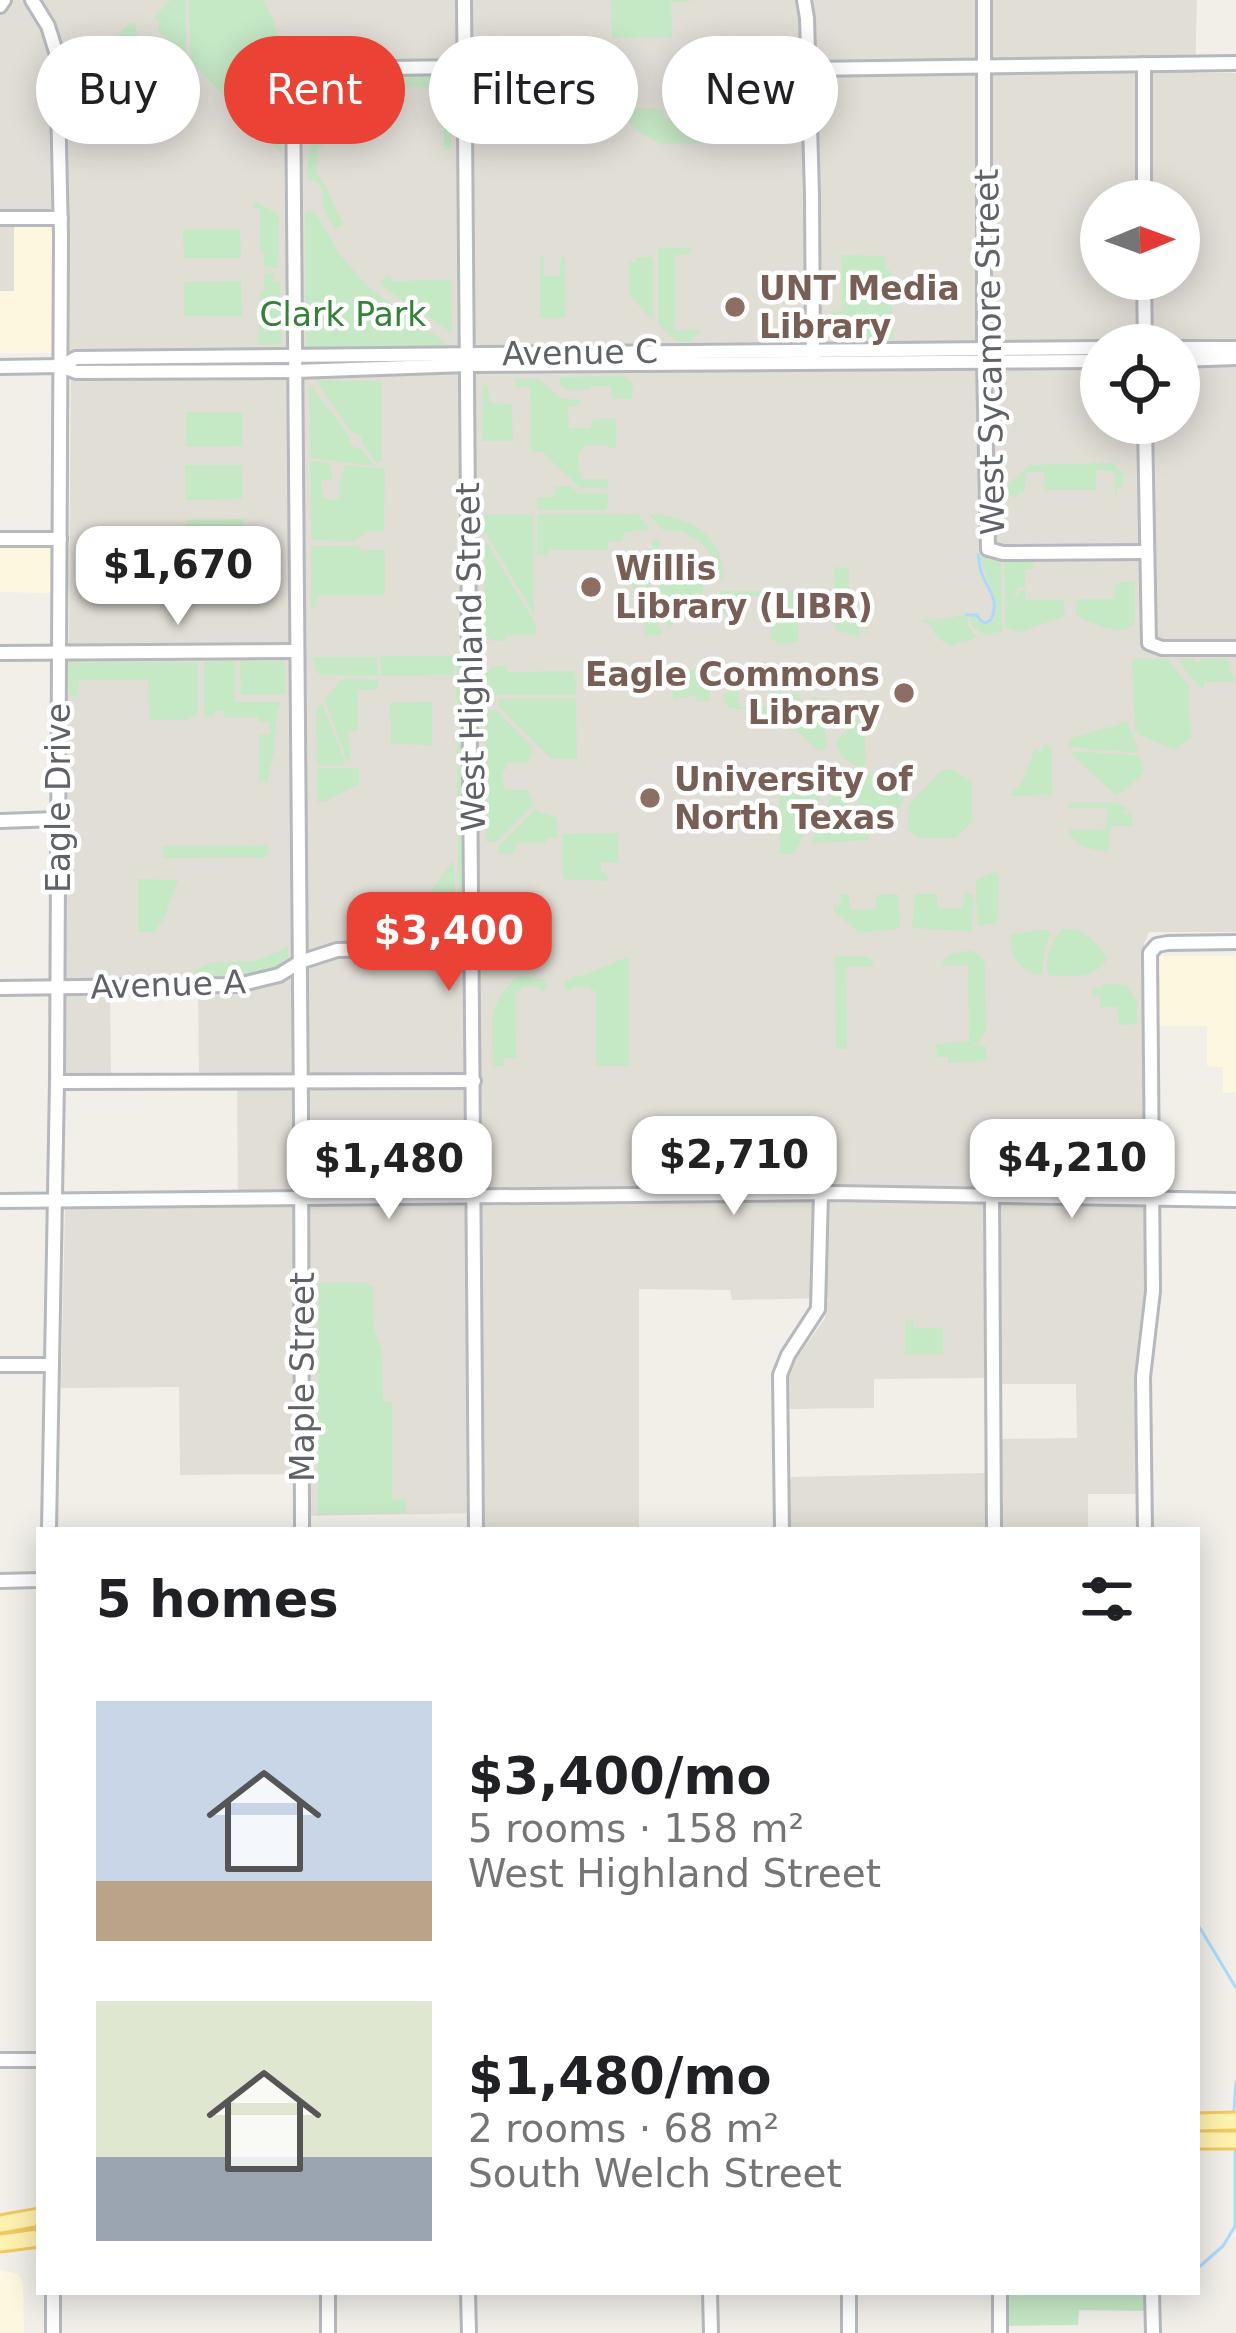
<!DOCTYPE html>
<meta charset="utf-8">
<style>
body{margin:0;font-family:"DejaVu Sans",sans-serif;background:#f2f2f2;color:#202124;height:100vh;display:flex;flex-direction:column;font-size:45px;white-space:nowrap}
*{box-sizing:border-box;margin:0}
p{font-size:39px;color:#757577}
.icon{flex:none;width:66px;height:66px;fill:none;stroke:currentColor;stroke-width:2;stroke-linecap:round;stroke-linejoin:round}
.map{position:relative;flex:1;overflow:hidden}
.side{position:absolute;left:36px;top:1527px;width:1164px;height:768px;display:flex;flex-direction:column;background:#fff;border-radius:0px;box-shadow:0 6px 30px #0003}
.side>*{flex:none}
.guide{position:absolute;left:36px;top:36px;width:1164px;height:108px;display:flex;gap:24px}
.needle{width:78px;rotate:89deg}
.tools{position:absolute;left:1080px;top:180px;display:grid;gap:24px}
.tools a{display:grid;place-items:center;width:120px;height:120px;border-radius:50%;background:#fff;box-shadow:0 6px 30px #0003;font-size:60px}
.price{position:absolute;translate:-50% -102px;padding:0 27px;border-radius:24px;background:#fff;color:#222;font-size:39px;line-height:78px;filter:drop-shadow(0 3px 6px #0008)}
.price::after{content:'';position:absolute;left:50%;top:72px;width:36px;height:27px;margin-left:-18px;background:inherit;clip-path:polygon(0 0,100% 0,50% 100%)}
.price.selected{background:#ea4335;color:#fff}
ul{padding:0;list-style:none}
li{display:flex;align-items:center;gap:36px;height:300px;padding:0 60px}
li span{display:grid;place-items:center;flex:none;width:336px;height:240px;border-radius:0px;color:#555}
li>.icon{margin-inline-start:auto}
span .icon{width:144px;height:144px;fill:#fffc;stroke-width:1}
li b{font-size:51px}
h2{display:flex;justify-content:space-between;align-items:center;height:144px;padding:0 60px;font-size:51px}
.tag{padding:0 42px;border-radius:54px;background:#fff;box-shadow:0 6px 30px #0003;font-size:42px;line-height:108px}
.tag.selected{background:#ea4335;color:#fff}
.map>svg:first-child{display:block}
.commercial{fill:#fef7e0}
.education{fill:#e1ded6;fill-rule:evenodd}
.green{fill:#c5e8c5}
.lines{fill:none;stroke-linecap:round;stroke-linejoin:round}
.stream{stroke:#aadaff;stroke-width:3}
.minor-casing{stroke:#b5b8bc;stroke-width:18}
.major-casing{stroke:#f2c960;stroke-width:21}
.minor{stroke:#fff;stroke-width:12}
.major{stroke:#fff2af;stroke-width:15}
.education-dot{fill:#8d6e63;stroke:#fff;stroke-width:4.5}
.labels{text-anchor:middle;stroke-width:9;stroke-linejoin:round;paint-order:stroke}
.education-label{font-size:33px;font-weight:bold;fill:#785e54;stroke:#fff;text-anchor:start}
.park-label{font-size:33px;fill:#348238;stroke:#fff}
.street-label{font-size:33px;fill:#5f6368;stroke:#fff}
</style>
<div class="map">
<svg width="1236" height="2333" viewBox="0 0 1236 2333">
<rect width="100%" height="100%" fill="#f1efe8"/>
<g class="commercial">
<path d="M14 221 53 222V353H0V291L14 290Z"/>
<path d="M0 544H50L51 593 0 592Z"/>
<path d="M1157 956H1236V1092L1223 1093V1067L1207 1066V1026H1157Z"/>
<path d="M0 2270 18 2274 23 2284 24 2333H0Z"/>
</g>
<path class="education" d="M0 0H1197L1195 73H1236V932H1149L1144 944 1147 1285 1137 1394 1138 1494H1088V1530H788L787 1477 985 1473 986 1439 1077 1438 1076 1384H985L984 1378 874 1379V1408L786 1409 788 1371 825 1318 828 1298 732 1300 730 1290 639 1289V1530H485L484 1513 302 1516 301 1474 180 1475 179 1387 61 1388 65 1209 238 1207 237 1073 199 1072 198 992 110 993 111 1073H66L63 664 69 640 71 353H53L52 222H14V291H0ZM1101 201H1179V279H1101ZM1101 345H1179V423H1101Z"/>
<g class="green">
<path d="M171 0H185L186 50 183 54 159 32V22L154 17Z"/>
<path d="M189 0H262C289 31 280 111 281 153L193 64 190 53Z"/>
<path d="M611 0H692V1L671 2 672 37 612 38Z"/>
<path d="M130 23H135L138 37 122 56 117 71 81 72 76 49 84 41 99 55Z"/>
<path d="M148 34 186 71V83L153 73 124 70 128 57Z"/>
<path d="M768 70 780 74 790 81V86H796C796 105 789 135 769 142L661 144 639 132 626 118 622 108 663 109 664 118 768 117Z"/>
<path d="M448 75 451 94V150H444L443 87 322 89V108L311 115V76Z"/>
<path d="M326 123 329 125V136L318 150 316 173C332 192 331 204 344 224L335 229C331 222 324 213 323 205 321 190 326 183 307 179L311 124Z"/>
<path d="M255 201 279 215 278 268 264 267V251L260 250V209L253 208Z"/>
<path d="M314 211 340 255 369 288 453 348H306L305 212Z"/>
<path d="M183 229H240L241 258H184Z"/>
<path d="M658 248H691V254L675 255V330L704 331 693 336 690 342H678L658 324Z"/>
<path d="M841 255 885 256 886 270 891 271 893 340 834 338 831 334V312L842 311Z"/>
<path d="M540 257H544V276H560L561 257H565L566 317 540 318Z"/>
<path d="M636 257H653V320L629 295V262H636Z"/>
<path d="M278 273 273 276V282L280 283 281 344 258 345 260 293 264 292V275Z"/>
<path d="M387 275 394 281 451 280 452 333 387 290 380 283Z"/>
<path d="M241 281 242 316H184V282Z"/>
<path d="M624 376 633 383 632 399H612L611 386H590V390L566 389 560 385V377Z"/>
<path d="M515 379H539L562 399 581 400 575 406 568 407 569 428H590L594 419H616V448H609V445H583L582 452 578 453V471L581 472V479H608V488H580L543 452 531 451 530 387H516Z"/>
<path d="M316 380 382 381V460L377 463 364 446 361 436 350 430Z"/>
<path d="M483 380 485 386H488L489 402 512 405 513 441H482Z"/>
<path d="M309 384 347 433 351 446 360 449 375 466 310 458Z"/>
<path d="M186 412H242V446L186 447Z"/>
<path d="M310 461 330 463 332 480H321L323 498 333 501 341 496 339 486 345 465 385 469 384 531H367L355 541 311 540Z"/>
<path d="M1113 463 1123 473V487L1117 488V497H1115L1114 471H1096V490H1045L1044 472H1026L1025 491 1019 492 1016 498 1005 493 1006 487 1029 465Z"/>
<path d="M185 465H242V499L186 500Z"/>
<path d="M570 486 578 493H608L607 510H538L537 498 555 497V487Z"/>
<path d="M637 514 650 529 623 533V541H608V550H549L548 555H537V515Z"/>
<path d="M649 514C690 516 723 535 724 580L716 575 715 559 701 542 682 531 663 530Z"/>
<path d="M486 515H533L534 614 483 528V517Z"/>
<path d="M243 519V542L186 543V520Z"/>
<path d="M485 539 536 625V635H506L505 641H492L484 633Z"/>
<path d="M659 540C660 552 656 559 653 571 648 594 653 614 663 635H645L642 595 633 594 632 579H642V555H647V549H652V541Z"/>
<path d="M311 546H356L363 550H385V595H317L316 608 311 610Z"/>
<path d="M1001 554 1002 631 985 635 973 627 970 616H976L978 622 985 625 994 622C1003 597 983 579 980 555Z"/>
<path d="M1004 555 1032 557 1034 569H1026L1025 587H1018L1013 602 1020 591H1025L1026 600H1063L1065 616 1020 632 1005 627V608L1010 604 1005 605Z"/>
<path d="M672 556 676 557 703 586V593L669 629C657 606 656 582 666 558Z"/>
<path d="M834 567 849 569V619H868V634L866 635 865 625 859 626 860 637 835 630Z"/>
<path d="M1123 582H1135V623C1118 638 1095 623 1076 616L1077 599H1115V585Z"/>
<path d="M722 591H799V607L782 609 799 610 798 642 776 645 775 640H771L770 624 776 617 775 596H737V616L718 613V597Z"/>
<path d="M954 616H967L970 629 977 638 950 646 938 638 928 623 917 620 953 619Z"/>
<path d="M380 656H453L454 675 381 676Z"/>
<path d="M312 657H377L378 676 320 675 316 671Z"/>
<path d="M456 657H462L465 929H459Z"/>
<path d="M1193 658 1194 663 1200 662 1201 658 1227 659 1231 666 1228 669 1236 677V681L1204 682V689L1201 688 1185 670 1179 659Z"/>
<path d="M1132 659H1167L1189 686V716L1192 736 1175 750 1140 735 1135 729Z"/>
<path d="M235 661V702H281L277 712 274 751 265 790V781H259V735L270 734V722H259L258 717H224V711H214L213 717H206L204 714V662Z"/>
<path d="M240 661H285V694L241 695Z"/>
<path d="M198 662V713L187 720H150L148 680H79L78 695 70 696 68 667 70 663Z"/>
<path d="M492 666H505L506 672 575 671 576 695H487L485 675Z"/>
<path d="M673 670H710V701H698L693 695 673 700Z"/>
<path d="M342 679H378V689L358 690V731H348L351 758 347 762 325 699Z"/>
<path d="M738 688 739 707 774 706 775 692 799 694 801 699 781 717 728 707 724 701 725 693Z"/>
<path d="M814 696 820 701 827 744 823 751 818 750 790 725V719Z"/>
<path d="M498 699H576L577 759H552L498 706Z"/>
<path d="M432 702V745L391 744 390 703Z"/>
<path d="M322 703 345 762 343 765H317L316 711Z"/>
<path d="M863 704 866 762 862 770 841 756 836 741 863 712Z"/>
<path d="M485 710H496L533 748 528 763H506L505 771 502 772 505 790H528L533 805 496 842H486Z"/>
<path d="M1127 722 1138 749 1136 753 1068 747 1072 738Z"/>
<path d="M1048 744 1052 748V795L1009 796 1023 781 1035 747 1039 752 1043 751V745Z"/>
<path d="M1073 751 1139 756 1144 772 1123 792 1116 795 1072 755Z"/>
<path d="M317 768H359V784L325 801 317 802Z"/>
<path d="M950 769 956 771 972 783V821L956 838H917L908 829 909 804 941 771Z"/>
<path d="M901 774 903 803 882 824 843 787 863 775Z"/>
<path d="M820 784 824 789 796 851 792 854H780L779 786Z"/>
<path d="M836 792 875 829 867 840 811 843 832 794Z"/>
<path d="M1068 803H1116L1127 808 1123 812 1126 816 1131 812 1133 826H1110L1109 851C1093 851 1075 846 1068 830L1106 829 1108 808H1068Z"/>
<path d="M535 810 557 818 558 838H547L546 843H516L515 853 498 854 499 846Z"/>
<path d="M618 833V862L601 863V872L607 873 608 881 563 879 562 834Z"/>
<path d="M269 845 268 857 163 858V846Z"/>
<path d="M454 860 456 929 444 933 431 891Z"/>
<path d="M996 872 999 874 998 920 995 923 979 926 977 922 976 882 979 878Z"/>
<path d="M138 879 178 880 162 923 159 921 156 932H138Z"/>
<path d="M964 893 973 895 972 931 912 928 915 894H937L938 909 963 908Z"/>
<path d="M844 894H849L850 909H876V895L898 894 900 928 860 933 834 911V904L839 906 842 900 838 897Z"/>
<path d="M1063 929C1088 929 1091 938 1106 956V961C1092 980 1070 977 1048 975 1045 960 1051 940 1063 929Z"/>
<path d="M1040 930H1049L1051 933 1045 948 1042 973 1038 975C1018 969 1011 957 1010 938L1013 934Z"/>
<path d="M288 947V960C260 977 227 977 195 978V970L212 963 256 961Z"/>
<path d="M972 950 985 962 986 1031 977 1043 969 1045 986 1046V1060L948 1063V1057H937L936 1044 969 1042 968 965H942V962L950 954Z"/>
<path d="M835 956H865L873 960V966L846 967 847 1049H836Z"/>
<path d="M625 958 629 959V1066H596V991L591 990 590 987H573L572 990H565V980H572L573 977 584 975Z"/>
<path d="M519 975 547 980V990L540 991V987H522L521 991 515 992 516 1058H504V1066H493C493 1022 484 1008 519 975Z"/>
<path d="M1104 984 1126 985 1137 1002V1025L1130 1023 1129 1025H1119L1118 1007H1100V995H1092V988H1101Z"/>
<path d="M1129 1164V1178L1005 1179V1165Z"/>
<path d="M319 1283H365L373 1287 374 1328 382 1352 383 1400 392 1402V1499H406V1513L318 1515Z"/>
<path d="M913 1320 914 1328H943V1354L905 1355V1321Z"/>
<path d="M1006 2292H1145V2311L1079 2310 1078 2325 1006 2326Z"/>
</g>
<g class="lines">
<g class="stream">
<path d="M966 615H977L980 620 985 623 991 620C1000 600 989 592 982 574 980 570 979 559 978 555"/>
<path d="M1197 1923 1236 1988"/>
<path d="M1234 2110 1236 2082"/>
<path d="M1198 2268 1223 2246 1235 2226V2151"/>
</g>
<defs>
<g id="minor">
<path d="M32 0 48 26 57 55 61 236 57 1082 49 1530"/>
<path d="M464 0 476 1530"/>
<path d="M804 0 807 18 812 195 813 358"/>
<path d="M984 0V362L988 549 1003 553 1147 552"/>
<path d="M0 6 4 0"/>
<path d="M1144 64V201"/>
<path d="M808 69 1236 63"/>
<path d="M0 218H61"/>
<path d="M1144 279 1145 345"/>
<path d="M1179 348H1236"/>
<path d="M1179 360 1236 358"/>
<path d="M61 366 76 358 1101 348"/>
<path d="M0 367 61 366 76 372 295 371 467 365 1101 361"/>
<path d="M1145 423 1149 643 1162 648H1236"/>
<path d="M0 539H60"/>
<path d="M0 653 297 651"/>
<path d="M0 821 57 819"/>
<path d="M0 988 238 985 279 975 300 962 337 950 473 947"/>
<path d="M57 1082 474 1081"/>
<path d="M992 1197 994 1530"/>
<path d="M0 1201 835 1193 1236 1200"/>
<path d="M0 1365H51"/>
<path d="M302 1530 301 1113 293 79 295 73 307 69 464 67"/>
<path d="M782 1530 780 1375 788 1355 818 1309 821 1193"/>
<path d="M1145 1530 1143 1377 1153 1291 1150 953 1157 945 1168 943 1236 942"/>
<path d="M0 1581 39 1580"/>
<path d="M0 2060H39"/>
<path d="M53 2292V2333"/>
<path d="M328 2292V2333"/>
<path d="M468 2292 469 2333"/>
<path d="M710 2292 711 2333"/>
<path d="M849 2292V2333"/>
<path d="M1000 2292V2333"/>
<path d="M1152 2292 1153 2333"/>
</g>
<g id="major">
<path d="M1197 2122 1236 2121"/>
<path d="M1197 2140H1236"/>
<path d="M0 2224 39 2217"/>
<path d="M0 2243 39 2238"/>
</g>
</defs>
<use href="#minor" class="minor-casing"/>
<use href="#major" class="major-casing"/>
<use href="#minor" class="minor"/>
<use href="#major" class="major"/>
</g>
<g class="education-dot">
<circle cx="735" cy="307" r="12"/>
<circle cx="591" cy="587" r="12"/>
<circle cx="904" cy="693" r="12"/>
<circle cx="650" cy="798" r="12"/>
</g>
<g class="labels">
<g class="education-label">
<text x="759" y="300">UNT Media<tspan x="759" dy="38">Library</tspan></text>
<text x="615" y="580">Willis<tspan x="615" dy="38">Library (LIBR)</tspan></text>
<text x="880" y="686" text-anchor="end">Eagle Commons<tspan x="880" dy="38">Library</tspan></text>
<text x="674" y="791">University of<tspan x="674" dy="38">North Texas</tspan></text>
</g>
<g class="park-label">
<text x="343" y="326">Clark Park</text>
</g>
<g class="street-label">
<text transform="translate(580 352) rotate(-1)" y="12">Avenue C</text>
<text transform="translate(989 352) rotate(-91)" y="12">West Sycamore Street</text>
<text transform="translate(470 657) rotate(-91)" y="12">West Highland Street</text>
<text transform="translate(58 798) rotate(-90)" y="12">Eagle Drive</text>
<text transform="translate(168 984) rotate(-2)" y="12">Avenue A</text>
<text transform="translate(302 1377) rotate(-90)" y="12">Maple Street</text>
</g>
</g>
</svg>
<div class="tools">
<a><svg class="needle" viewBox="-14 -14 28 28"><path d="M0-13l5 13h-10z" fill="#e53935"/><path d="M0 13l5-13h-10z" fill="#757577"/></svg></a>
<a><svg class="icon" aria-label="locate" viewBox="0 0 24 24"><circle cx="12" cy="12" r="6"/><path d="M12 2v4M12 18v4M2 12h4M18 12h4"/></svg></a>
</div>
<b class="price" style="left:178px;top:628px">$1,670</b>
<b class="price selected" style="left:449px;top:994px">$3,400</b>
<b class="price" style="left:734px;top:1218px">$2,710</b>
<b class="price" style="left:1072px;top:1221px">$4,210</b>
<b class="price" style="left:389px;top:1222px">$1,480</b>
<div class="guide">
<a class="tag">Buy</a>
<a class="tag selected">Rent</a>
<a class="tag">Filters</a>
<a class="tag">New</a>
</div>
<section class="side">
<h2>5 homes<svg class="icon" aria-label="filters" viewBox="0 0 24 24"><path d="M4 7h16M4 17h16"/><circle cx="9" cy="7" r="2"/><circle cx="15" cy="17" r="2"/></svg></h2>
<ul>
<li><span style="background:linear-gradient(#c9d6e8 75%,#b9a48a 0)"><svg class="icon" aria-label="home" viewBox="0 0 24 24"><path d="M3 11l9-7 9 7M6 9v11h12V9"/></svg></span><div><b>$3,400/mo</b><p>5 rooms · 158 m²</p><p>West Highland Street</p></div></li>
<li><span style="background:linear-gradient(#dfe7d0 65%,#9aa5b1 0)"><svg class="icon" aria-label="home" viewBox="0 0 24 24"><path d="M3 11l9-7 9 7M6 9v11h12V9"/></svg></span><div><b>$1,480/mo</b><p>2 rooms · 68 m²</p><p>South Welch Street</p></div></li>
</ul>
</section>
</div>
